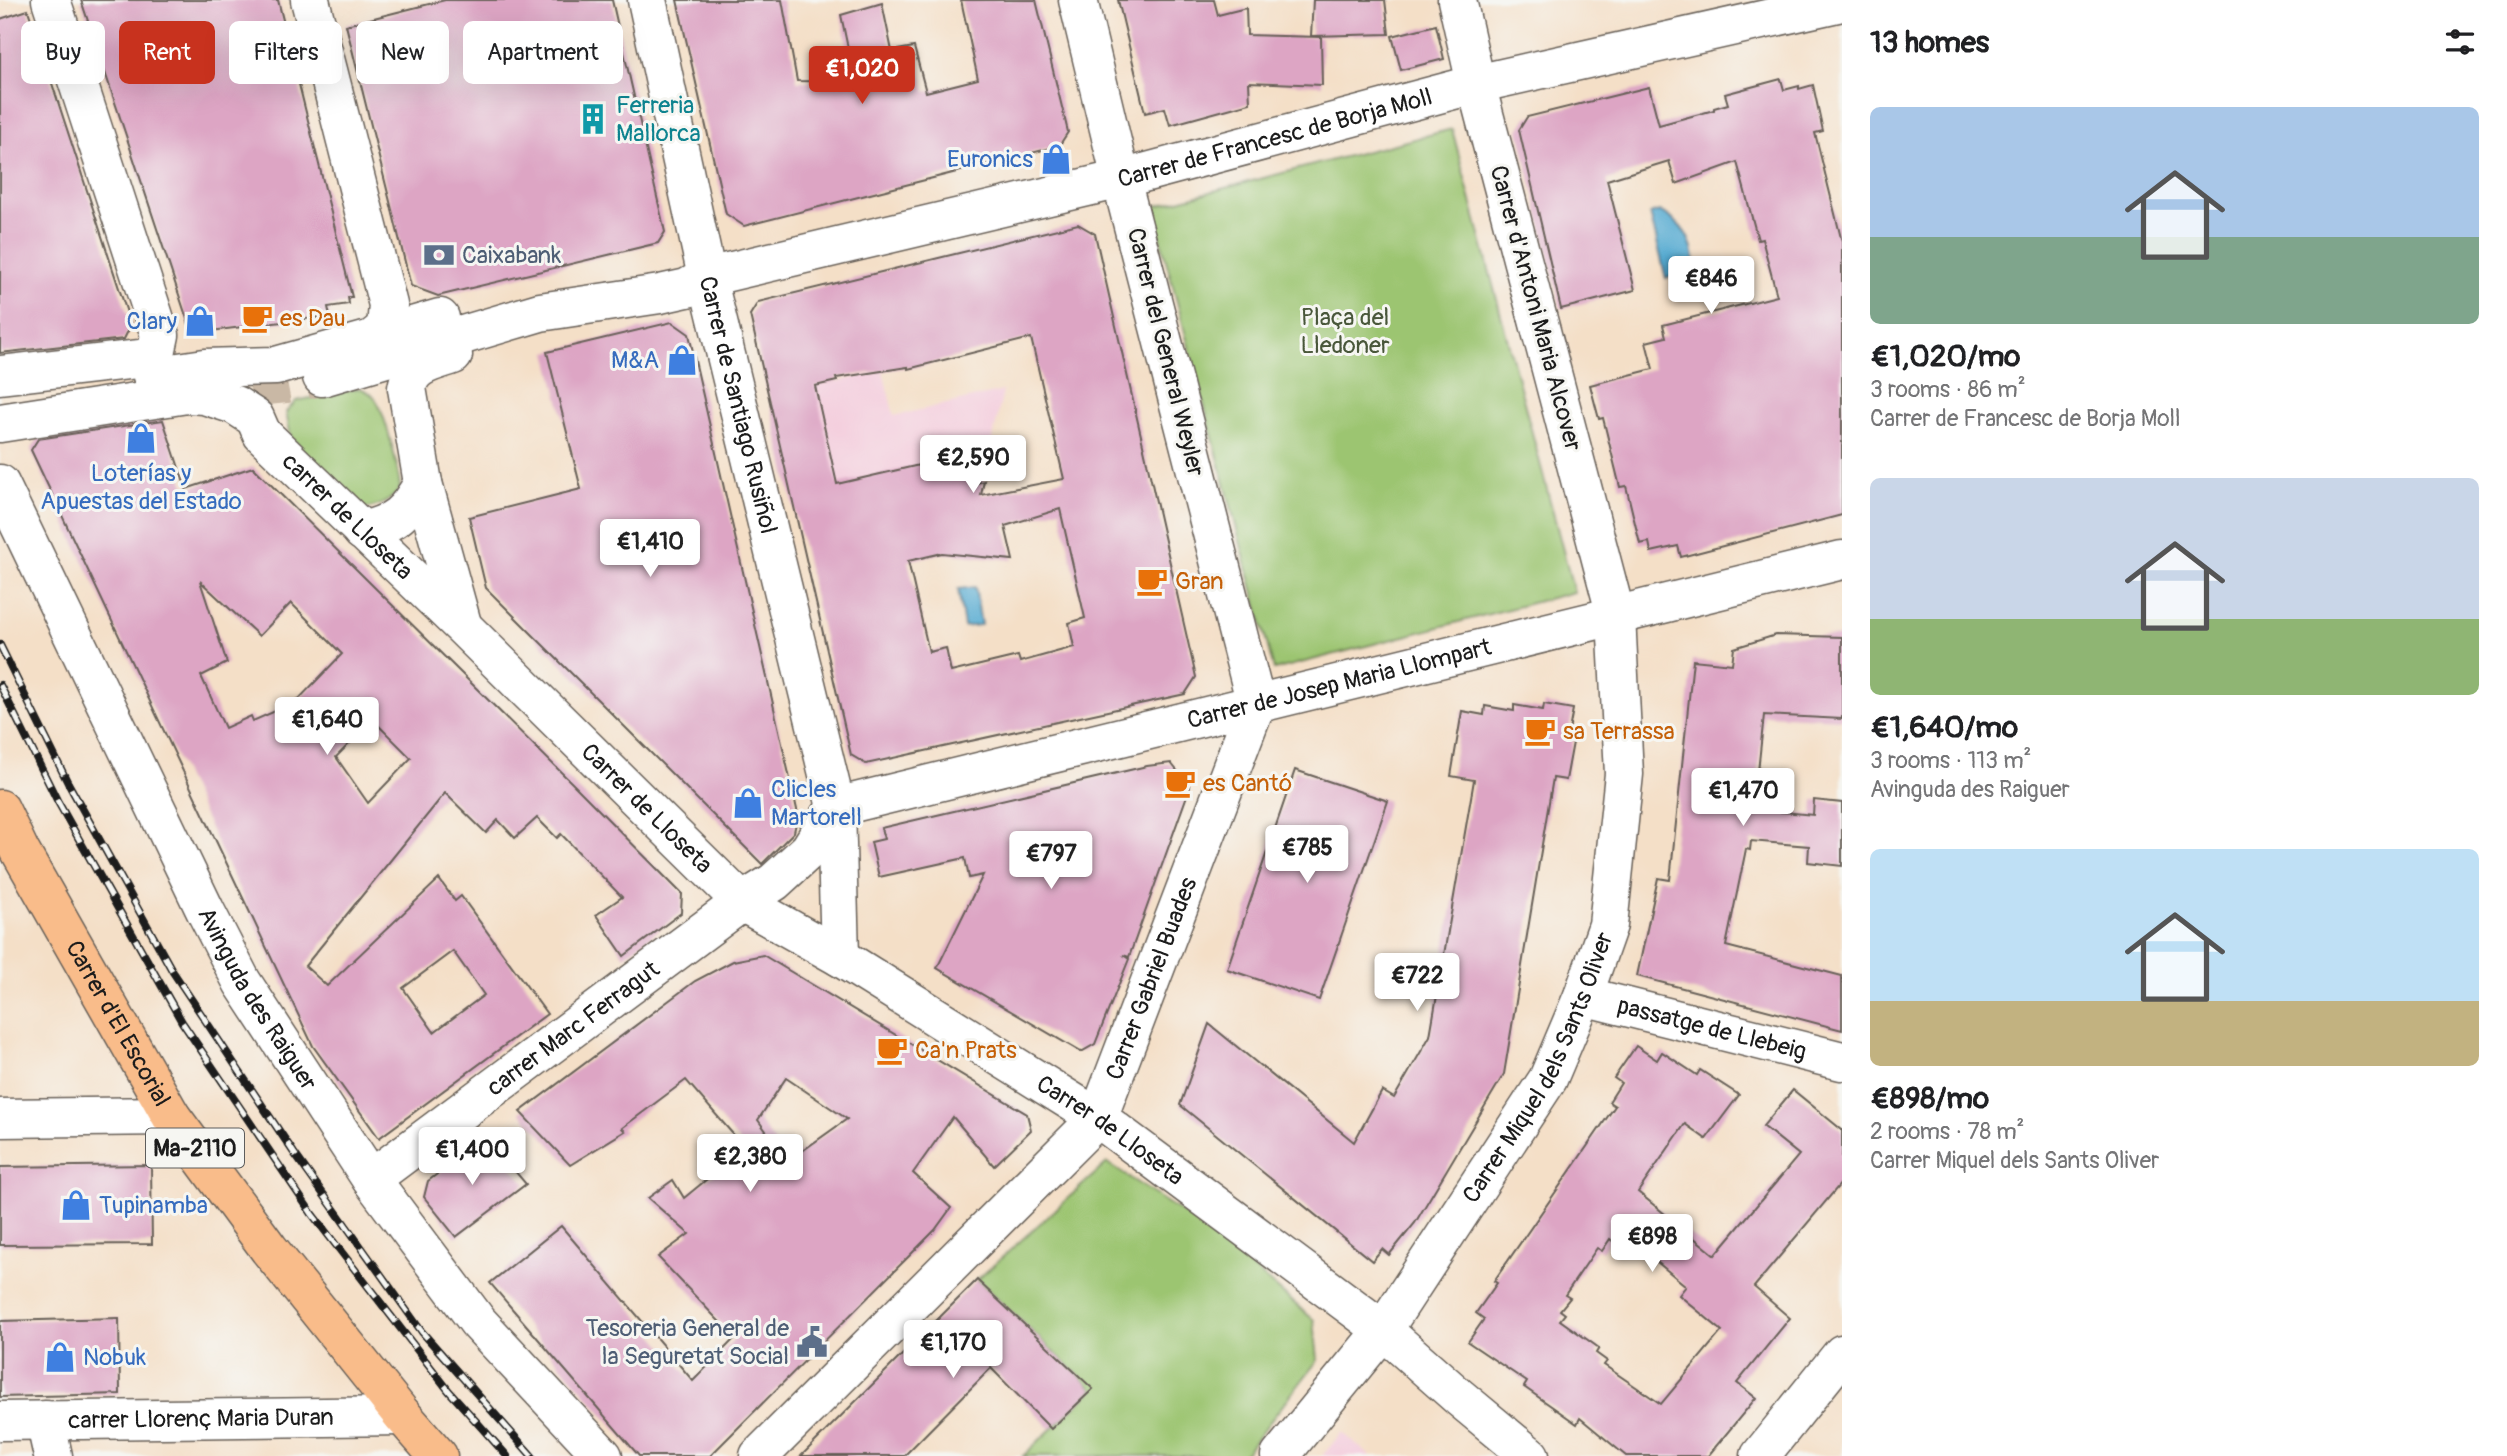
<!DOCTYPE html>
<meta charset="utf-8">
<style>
body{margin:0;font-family:Pangolin,sans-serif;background:#f2f2f2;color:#202124;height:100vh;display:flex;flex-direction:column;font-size:26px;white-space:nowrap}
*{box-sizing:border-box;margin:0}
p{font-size:23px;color:#757577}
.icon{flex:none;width:38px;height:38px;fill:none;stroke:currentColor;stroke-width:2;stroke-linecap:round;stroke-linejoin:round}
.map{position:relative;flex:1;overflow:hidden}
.drawer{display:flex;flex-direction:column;background:#fff;width:665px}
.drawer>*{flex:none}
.hud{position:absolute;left:21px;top:21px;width:665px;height:63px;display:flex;gap:14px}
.price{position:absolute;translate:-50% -60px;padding:0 16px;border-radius:7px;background:#fff;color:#222;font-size:23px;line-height:46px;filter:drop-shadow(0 2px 4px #0008)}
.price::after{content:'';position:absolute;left:50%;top:42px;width:21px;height:16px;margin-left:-10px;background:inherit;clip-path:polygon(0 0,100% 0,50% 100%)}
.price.current{background:#c8321e;color:#fff}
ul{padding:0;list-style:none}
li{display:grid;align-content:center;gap:14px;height:371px;padding:0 28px}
li span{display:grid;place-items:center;height:217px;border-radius:10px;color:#555}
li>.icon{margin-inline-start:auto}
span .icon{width:126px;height:126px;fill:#fffc;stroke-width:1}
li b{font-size:30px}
h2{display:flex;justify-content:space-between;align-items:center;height:84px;padding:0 28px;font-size:30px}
.chip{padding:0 24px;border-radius:10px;background:#fff;box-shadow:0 7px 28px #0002;font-size:24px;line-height:63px}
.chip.current{background:#c8321e;color:#fff}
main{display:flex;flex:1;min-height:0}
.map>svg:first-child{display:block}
.built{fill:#f4cfde}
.green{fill:#9cc571;stroke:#5c7046;stroke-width:2}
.water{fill:#54aad1;stroke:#386376;stroke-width:2}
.building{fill:#dda5c4;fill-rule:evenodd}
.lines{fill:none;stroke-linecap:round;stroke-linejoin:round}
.minor-tunnel{stroke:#c9b8a5;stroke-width:38;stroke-dasharray:38 19;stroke-linecap:butt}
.minor-casing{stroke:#686058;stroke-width:41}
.major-casing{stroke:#686058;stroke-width:41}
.minor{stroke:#fff;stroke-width:38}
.major{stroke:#f9bc8a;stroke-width:38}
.rail-casing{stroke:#1c1c1c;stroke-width:8}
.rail{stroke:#f6f6f2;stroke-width:5;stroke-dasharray:16;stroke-linecap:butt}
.labels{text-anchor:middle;stroke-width:6;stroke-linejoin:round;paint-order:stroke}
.shield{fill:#f6f6f2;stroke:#5d5d5c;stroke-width:2}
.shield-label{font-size:23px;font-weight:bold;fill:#1c1c1c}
.culture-label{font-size:24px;fill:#0d838f;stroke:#f6f6f2;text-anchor:start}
.street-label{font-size:24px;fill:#1c1c1c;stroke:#f6f6f2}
.shop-label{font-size:24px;fill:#366cbe;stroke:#f6f6f2;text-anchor:end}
.service-label{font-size:24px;fill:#4e5e75;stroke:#f6f6f2;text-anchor:start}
.park-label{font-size:24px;fill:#49573a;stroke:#f6f6f2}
.food-label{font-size:24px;fill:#c56008;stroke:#f6f6f2;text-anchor:start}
</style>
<main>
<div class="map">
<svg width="1842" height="1456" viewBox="0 0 1842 1456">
<rect width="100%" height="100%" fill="#f6f6f2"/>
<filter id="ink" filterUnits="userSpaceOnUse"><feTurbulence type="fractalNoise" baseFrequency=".0143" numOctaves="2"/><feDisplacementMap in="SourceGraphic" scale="14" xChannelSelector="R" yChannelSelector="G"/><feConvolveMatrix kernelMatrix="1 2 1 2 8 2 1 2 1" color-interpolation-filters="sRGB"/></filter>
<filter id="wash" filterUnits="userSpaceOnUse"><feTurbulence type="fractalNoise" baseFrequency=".00686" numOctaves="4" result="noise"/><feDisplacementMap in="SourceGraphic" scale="28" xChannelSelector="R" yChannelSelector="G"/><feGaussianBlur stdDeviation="1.57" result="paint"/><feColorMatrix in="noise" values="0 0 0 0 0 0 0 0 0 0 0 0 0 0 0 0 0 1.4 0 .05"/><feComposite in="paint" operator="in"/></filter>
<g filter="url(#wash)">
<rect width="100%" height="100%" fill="#f4dfc7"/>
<g class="built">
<path d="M883 371 894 416 1003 391 981 495 800 536 769 397Z"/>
<path d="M1342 1432 1370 1456H1322Z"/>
</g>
<g class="green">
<path d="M1452 129 1574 592 1274 670 1152 207Z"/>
<path d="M360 388C365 390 371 393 374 397 385 411 399 470 400 489 390 502 378 507 362 509L291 438 286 412 296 401Z"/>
<path d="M1107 1163 1207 1229 1314 1320 1318 1360 1243 1456H1023L1093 1389 977 1280Z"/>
</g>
<g class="water">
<path d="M1659 211C1684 223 1696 244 1694 272L1666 278 1650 214Z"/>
<path d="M975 587 981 625 964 627 958 589Z"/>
</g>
<g id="blocks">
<g class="building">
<path d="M81 0H278L352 297H348L349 304 328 307 330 316 203 332 189 325Z"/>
<path d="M445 0H612L665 232 658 243 438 296 411 286 346 25Z"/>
<path d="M677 0H782L797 81 855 82 841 15 882 3 892 51 914 47 926 92 978 79 961 0H1036L1068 132 1059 146 744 226 726 214Z"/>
<path d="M1118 0H1214L1218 15 1246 8 1247 35 1321 37 1322 85 1249 82 1250 103 1170 125 1165 108 1145 113Z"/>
<path d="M1313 0H1385L1389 34 1311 36Z"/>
<path d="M28 10 131 325 124 339 0 353V19Z"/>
<path d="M1436 25 1444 59 1401 70 1392 36Z"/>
<path d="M1781 79 1784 90 1799 86V89L1813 85 1823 131 1815 133 1842 242V515L1681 557 1678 546 1651 552 1649 542 1640 544 1626 486 1620 487 1603 418 1599 419 1590 385 1653 369 1646 342 1666 337 1663 325 1777 296 1762 239 1758 240 1737 162 1676 184 1669 161 1607 180 1635 290 1561 309 1519 130 1527 117 1649 87 1659 125 1714 110V108L1728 104 1725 94Z"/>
<path d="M1078 224 1095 234 1196 677 1185 694 866 764 851 755 750 315 758 302ZM1031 338 1064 479 981 495 984 481 973 484 967 454 837 484 815 386 837 381 836 378 908 367V369ZM1060 509 1085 618 1069 623 1074 647 1020 662 1018 656 951 672 946 648 929 652 908 561 942 553 1013 560 1005 526Z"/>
<path d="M672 322 689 334 798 814 794 832 762 864 486 588 469 517 581 489 547 352Z"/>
<path d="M163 420 186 489 253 467 575 786 682 894 681 913 624 956 596 915 622 897 561 834 557 838 537 818 515 838 498 820 486 833 445 793 305 966 327 986 439 879 455 901 461 896 547 1014 379 1138 313 1046 31 450 38 439ZM200 581 259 636 291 603 342 654 296 702 253 721 251 716 225 728 201 676 227 663ZM373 720 411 758 368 803 336 757ZM453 951 484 995 434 1032 403 988Z"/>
<path d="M1776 635 1842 637V719L1764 715 1754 809 1813 815 1814 800 1842 803V866L1808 862 1809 846 1751 841 1750 850 1746 849 1726 946 1842 976V1030L1637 976 1658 878 1670 880 1693 660 1732 664 1734 648Z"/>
<path d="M1544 704 1573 709 1568 736 1574 737 1566 780 1553 778 1504 1074 1415 1223 1389 1255 1382 1249 1372 1261 1180 1105 1209 1024 1354 1142 1382 1091 1394 1098 1430 1036 1474 780 1451 776 1462 711 1484 715 1485 706 1514 711V705L1543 710Z"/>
<path d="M1171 763 1190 787 1129 957 1123 955 1129 959 1095 1044 1081 1052 937 968 983 875 969 878 965 858 879 877 871 842 884 839 881 828 1147 766Z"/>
<path d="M1295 770 1388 801 1319 1000 1227 969Z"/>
<path d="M763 955 1027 1114 1031 1130 994 1166 953 1117 913 1173 951 1208 935 1230 710 1456H639L490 1283 561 1226 693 1381 735 1338 658 1257 689 1234 648 1198 673 1180 684 1198 745 1148 686 1080 622 1128 625 1131 570 1165 520 1112 695 981 733 961ZM786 1078 847 1119 788 1161 758 1120Z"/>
<path d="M1636 1046 1657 1060 1662 1052 1697 1075 1700 1070 1739 1095 1706 1139 1685 1124 1638 1192 1715 1255 1799 1155 1763 1126 1793 1090 1842 1130V1182L1754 1287 1790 1318 1737 1383 1756 1398 1708 1456H1626L1580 1418 1577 1424 1524 1387 1527 1382 1468 1342 1484 1319 1476 1313 1497 1283 1494 1281 1615 1106 1609 1102 1621 1083 1614 1078ZM1622 1233 1686 1286 1679 1295 1722 1331 1661 1404 1604 1365 1607 1361 1596 1353 1599 1348 1560 1320 1565 1314 1560 1310 1570 1298 1565 1295 1597 1248 1602 1251 1610 1239 1615 1243Z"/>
<path d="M486 1137 526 1184 456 1237 424 1197 428 1181Z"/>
<path d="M151 1165 152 1244 0 1245V1167Z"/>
<path d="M977 1280 1093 1389 1051 1429 991 1368 904 1456H801Z"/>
<path d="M119 1318 120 1394 0 1397V1321Z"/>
</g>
</g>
</g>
<g filter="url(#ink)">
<use href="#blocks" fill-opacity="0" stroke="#686058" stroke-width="2"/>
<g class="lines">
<path class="minor-tunnel" d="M193 394 286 384 322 377"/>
<defs>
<g id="minor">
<path d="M310 0 388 305 386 328"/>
<path id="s1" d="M647 0 707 277 836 807 840 957"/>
<path d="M453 355C433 362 411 365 407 388L423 483 462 624"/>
<path d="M0 375 147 358 157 349 160 335 51 0"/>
<path d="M152 376 205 368 276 366 372 339 386 328 409 327 440 318"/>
<path id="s2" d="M322 377 540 312 660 294 687 288 707 277 1121 179 1476 84 1842 2"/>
<path id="s3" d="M0 423 187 394 204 395 235 405 255 418 262 434 462 626 742 902 840 957 1098 1118 1383 1330 1460 1398 1530 1456"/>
<path id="s4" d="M0 484 205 910 242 982 371 1179 478 1322 603 1456"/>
<path d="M362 531C396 523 406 513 423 483"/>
<path id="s5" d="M836 807 1842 560"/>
<path id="s6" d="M1583 996 1842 1061"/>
<path d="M0 1118 171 1116"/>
<path id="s7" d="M371 1179 742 902 774 882 809 850 836 807"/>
<path d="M45 1420 53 1456"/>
<path id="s8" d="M0 1421 403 1416"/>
<path id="s9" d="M759 1456 1098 1118 1256 704 1121 179 1078 0"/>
<path id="s10" d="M1280 1456 1383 1330 1548 1079 1583 996 1608 925 1624 774 1616 616 1476 84 1457 0"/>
<path d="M1760 1456 1842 1354"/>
</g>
<g id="major">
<path id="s11" d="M0 809 20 851 171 1116 269 1249 403 1416 438 1456"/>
</g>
</defs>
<use href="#minor" class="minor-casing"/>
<use href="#major" class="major-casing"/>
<use href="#minor" class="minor"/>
<use href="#major" class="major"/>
<defs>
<g id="rail">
<path d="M0 645 68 783 173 972 294 1153 422 1332 532 1456"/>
<path d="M0 685 58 802 182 1022 312 1214 449 1391 507 1456"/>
</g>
</defs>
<use href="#rail" class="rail-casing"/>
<use href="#rail" class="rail"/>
</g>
</g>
<defs>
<symbol id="building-bare" viewBox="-9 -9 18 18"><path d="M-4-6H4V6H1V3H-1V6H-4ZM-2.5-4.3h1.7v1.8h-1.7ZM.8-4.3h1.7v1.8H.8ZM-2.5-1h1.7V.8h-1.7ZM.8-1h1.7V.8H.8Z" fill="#0f9aa8" stroke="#f6f6f2" stroke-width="2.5" paint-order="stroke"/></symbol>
<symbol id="shop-bare" viewBox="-9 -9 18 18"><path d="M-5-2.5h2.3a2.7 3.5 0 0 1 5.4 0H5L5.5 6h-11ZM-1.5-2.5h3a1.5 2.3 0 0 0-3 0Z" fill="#3f7fe0" stroke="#f6f6f2" stroke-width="2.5" paint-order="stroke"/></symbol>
<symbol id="bank-bare" viewBox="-9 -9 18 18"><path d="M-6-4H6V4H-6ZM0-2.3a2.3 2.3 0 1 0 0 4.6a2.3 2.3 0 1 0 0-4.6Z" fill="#5c6f8a" stroke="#f6f6f2" stroke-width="2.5" paint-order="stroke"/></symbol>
<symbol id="cafe-bare" viewBox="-9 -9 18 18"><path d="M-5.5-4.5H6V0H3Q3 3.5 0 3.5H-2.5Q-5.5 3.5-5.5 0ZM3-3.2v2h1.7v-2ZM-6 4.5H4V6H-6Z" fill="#e8710a" stroke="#f6f6f2" stroke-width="2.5" paint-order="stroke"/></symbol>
<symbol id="civic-bare" viewBox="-9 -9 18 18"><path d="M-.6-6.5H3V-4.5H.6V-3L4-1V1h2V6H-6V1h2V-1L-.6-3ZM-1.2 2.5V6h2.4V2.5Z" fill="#5c6f8a" stroke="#f6f6f2" stroke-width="2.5" paint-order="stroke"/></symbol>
</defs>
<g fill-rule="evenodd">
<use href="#building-bare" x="571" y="97" width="44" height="44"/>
<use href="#shop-bare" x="1034" y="137" width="44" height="44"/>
<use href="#bank-bare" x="417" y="233" width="44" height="44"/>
<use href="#cafe-bare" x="235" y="296" width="44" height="44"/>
<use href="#shop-bare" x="178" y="299" width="44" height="44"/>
<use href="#shop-bare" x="660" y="338" width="44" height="44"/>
<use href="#shop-bare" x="119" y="416" width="44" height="44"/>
<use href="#cafe-bare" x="1130" y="559" width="44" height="44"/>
<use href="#cafe-bare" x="1518" y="709" width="44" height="44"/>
<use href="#cafe-bare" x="1158" y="761" width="44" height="44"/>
<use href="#shop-bare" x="726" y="781" width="44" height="44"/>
<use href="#cafe-bare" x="870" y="1028" width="44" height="44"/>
<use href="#shop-bare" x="54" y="1183" width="44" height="44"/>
<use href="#civic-bare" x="790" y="1320" width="44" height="44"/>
<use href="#shop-bare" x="38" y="1335" width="44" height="44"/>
</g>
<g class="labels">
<rect class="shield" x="146" y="1128.5" width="98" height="39" rx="5"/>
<g class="shield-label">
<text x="195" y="1156">Ma-2110</text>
</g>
<g class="culture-label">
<text x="616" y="113">Ferreria<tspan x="616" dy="28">Mallorca</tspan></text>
</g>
<g class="street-label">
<text dy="8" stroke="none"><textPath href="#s2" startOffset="984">Carrer de Francesc de Borja Moll</textPath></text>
<text transform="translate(1536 308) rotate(75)" y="8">Carrer d'Antoni Maria Alcover</text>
<text transform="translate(1166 352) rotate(76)" y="8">Carrer del General Weyler</text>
<text dy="8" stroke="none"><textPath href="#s1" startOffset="415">Carrer de Santiago Rusiñol</textPath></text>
<text dy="8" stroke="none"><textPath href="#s3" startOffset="399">carrer de Lloseta</textPath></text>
<text dy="8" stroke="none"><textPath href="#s5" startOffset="518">Carrer de Josep Maria Llompart</textPath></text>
<text dy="8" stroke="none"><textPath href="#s3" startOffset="817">Carrer de Lloseta</textPath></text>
<text dy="8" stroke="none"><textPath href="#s9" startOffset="628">Carrer Gabriel Buades</textPath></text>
<text dy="8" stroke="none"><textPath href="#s4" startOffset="576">Avinguda des Raiguer</textPath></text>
<text dy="8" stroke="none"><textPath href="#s11" startOffset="245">Carrer d'El Escorial</textPath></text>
<text dy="8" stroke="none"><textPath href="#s7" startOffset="252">carrer Marc Ferragut</textPath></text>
<text dy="8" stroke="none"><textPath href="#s6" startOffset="133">passatge de Llebeig</textPath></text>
<text dy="8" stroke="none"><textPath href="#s10" startOffset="469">Carrer Miquel dels Sants Oliver</textPath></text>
<text dy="8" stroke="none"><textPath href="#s3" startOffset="1384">Carrer de Lloseta</textPath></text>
<text dy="8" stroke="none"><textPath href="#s8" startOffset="201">carrer Llorenç Maria Duran</textPath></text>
</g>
<g class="shop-label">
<text x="1033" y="167">Euronics</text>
<text x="177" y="329">Clary</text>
<text x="659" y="368">M&amp;A</text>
<text x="141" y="481" text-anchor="middle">Loterías y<tspan x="141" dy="28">Apuestas del Estado</tspan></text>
<text x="771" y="797" text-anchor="start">Clicles<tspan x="771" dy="28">Martorell</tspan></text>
<text x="99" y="1213" text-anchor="start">Tupinamba</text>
<text x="83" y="1365" text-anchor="start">Nobuk</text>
</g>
<g class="service-label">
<text x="462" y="263">Caixabank</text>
<text x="789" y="1336" text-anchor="end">Tesoreria General de<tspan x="789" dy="28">la Seguretat Social</tspan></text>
</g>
<g class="park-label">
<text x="1345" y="325">Plaça del<tspan x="1345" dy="28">Lledoner</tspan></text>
</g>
<g class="food-label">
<text x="280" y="326">es Dau</text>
<text x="1175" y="589">Gran</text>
<text x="1563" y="739">sa Terrassa</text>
<text x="1203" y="791">es Cantó</text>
<text x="915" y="1058">Ca'n Prats</text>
</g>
</g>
</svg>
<b class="price current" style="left:862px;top:106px">€1,020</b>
<b class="price" style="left:1711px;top:316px">€846</b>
<b class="price" style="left:973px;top:495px">€2,590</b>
<b class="price" style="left:650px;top:579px">€1,410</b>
<b class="price" style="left:327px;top:757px">€1,640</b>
<b class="price" style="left:1743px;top:828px">€1,470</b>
<b class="price" style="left:1307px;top:885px">€785</b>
<b class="price" style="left:1051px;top:891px">€797</b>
<b class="price" style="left:1417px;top:1013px">€722</b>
<b class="price" style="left:472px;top:1187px">€1,400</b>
<b class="price" style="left:750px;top:1194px">€2,380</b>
<b class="price" style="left:1652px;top:1274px">€898</b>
<b class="price" style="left:953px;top:1380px">€1,170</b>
<div class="hud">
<a class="chip">Buy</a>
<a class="chip current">Rent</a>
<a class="chip">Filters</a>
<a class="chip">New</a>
<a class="chip">Apartment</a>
</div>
</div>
<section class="drawer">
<h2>13 homes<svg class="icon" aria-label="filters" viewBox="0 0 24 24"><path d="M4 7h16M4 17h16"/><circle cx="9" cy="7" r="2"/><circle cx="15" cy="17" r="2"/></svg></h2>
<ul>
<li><span style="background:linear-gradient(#a9c7e8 60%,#7fa58c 0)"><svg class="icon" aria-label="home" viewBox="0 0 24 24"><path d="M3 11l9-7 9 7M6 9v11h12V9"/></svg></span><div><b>€1,020/mo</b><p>3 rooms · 86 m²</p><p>Carrer de Francesc de Borja Moll</p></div></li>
<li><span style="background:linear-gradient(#c9d6e8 65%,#8fb573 0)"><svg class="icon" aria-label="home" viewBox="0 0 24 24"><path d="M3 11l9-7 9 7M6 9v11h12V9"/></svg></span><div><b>€1,640/mo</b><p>3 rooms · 113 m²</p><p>Avinguda des Raiguer</p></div></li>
<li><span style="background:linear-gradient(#bfe0f5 70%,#c2b280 0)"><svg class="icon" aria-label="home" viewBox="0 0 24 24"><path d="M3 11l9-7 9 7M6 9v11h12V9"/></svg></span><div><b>€898/mo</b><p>2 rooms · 78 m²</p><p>Carrer Miquel dels Sants Oliver</p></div></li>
</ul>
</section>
</main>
